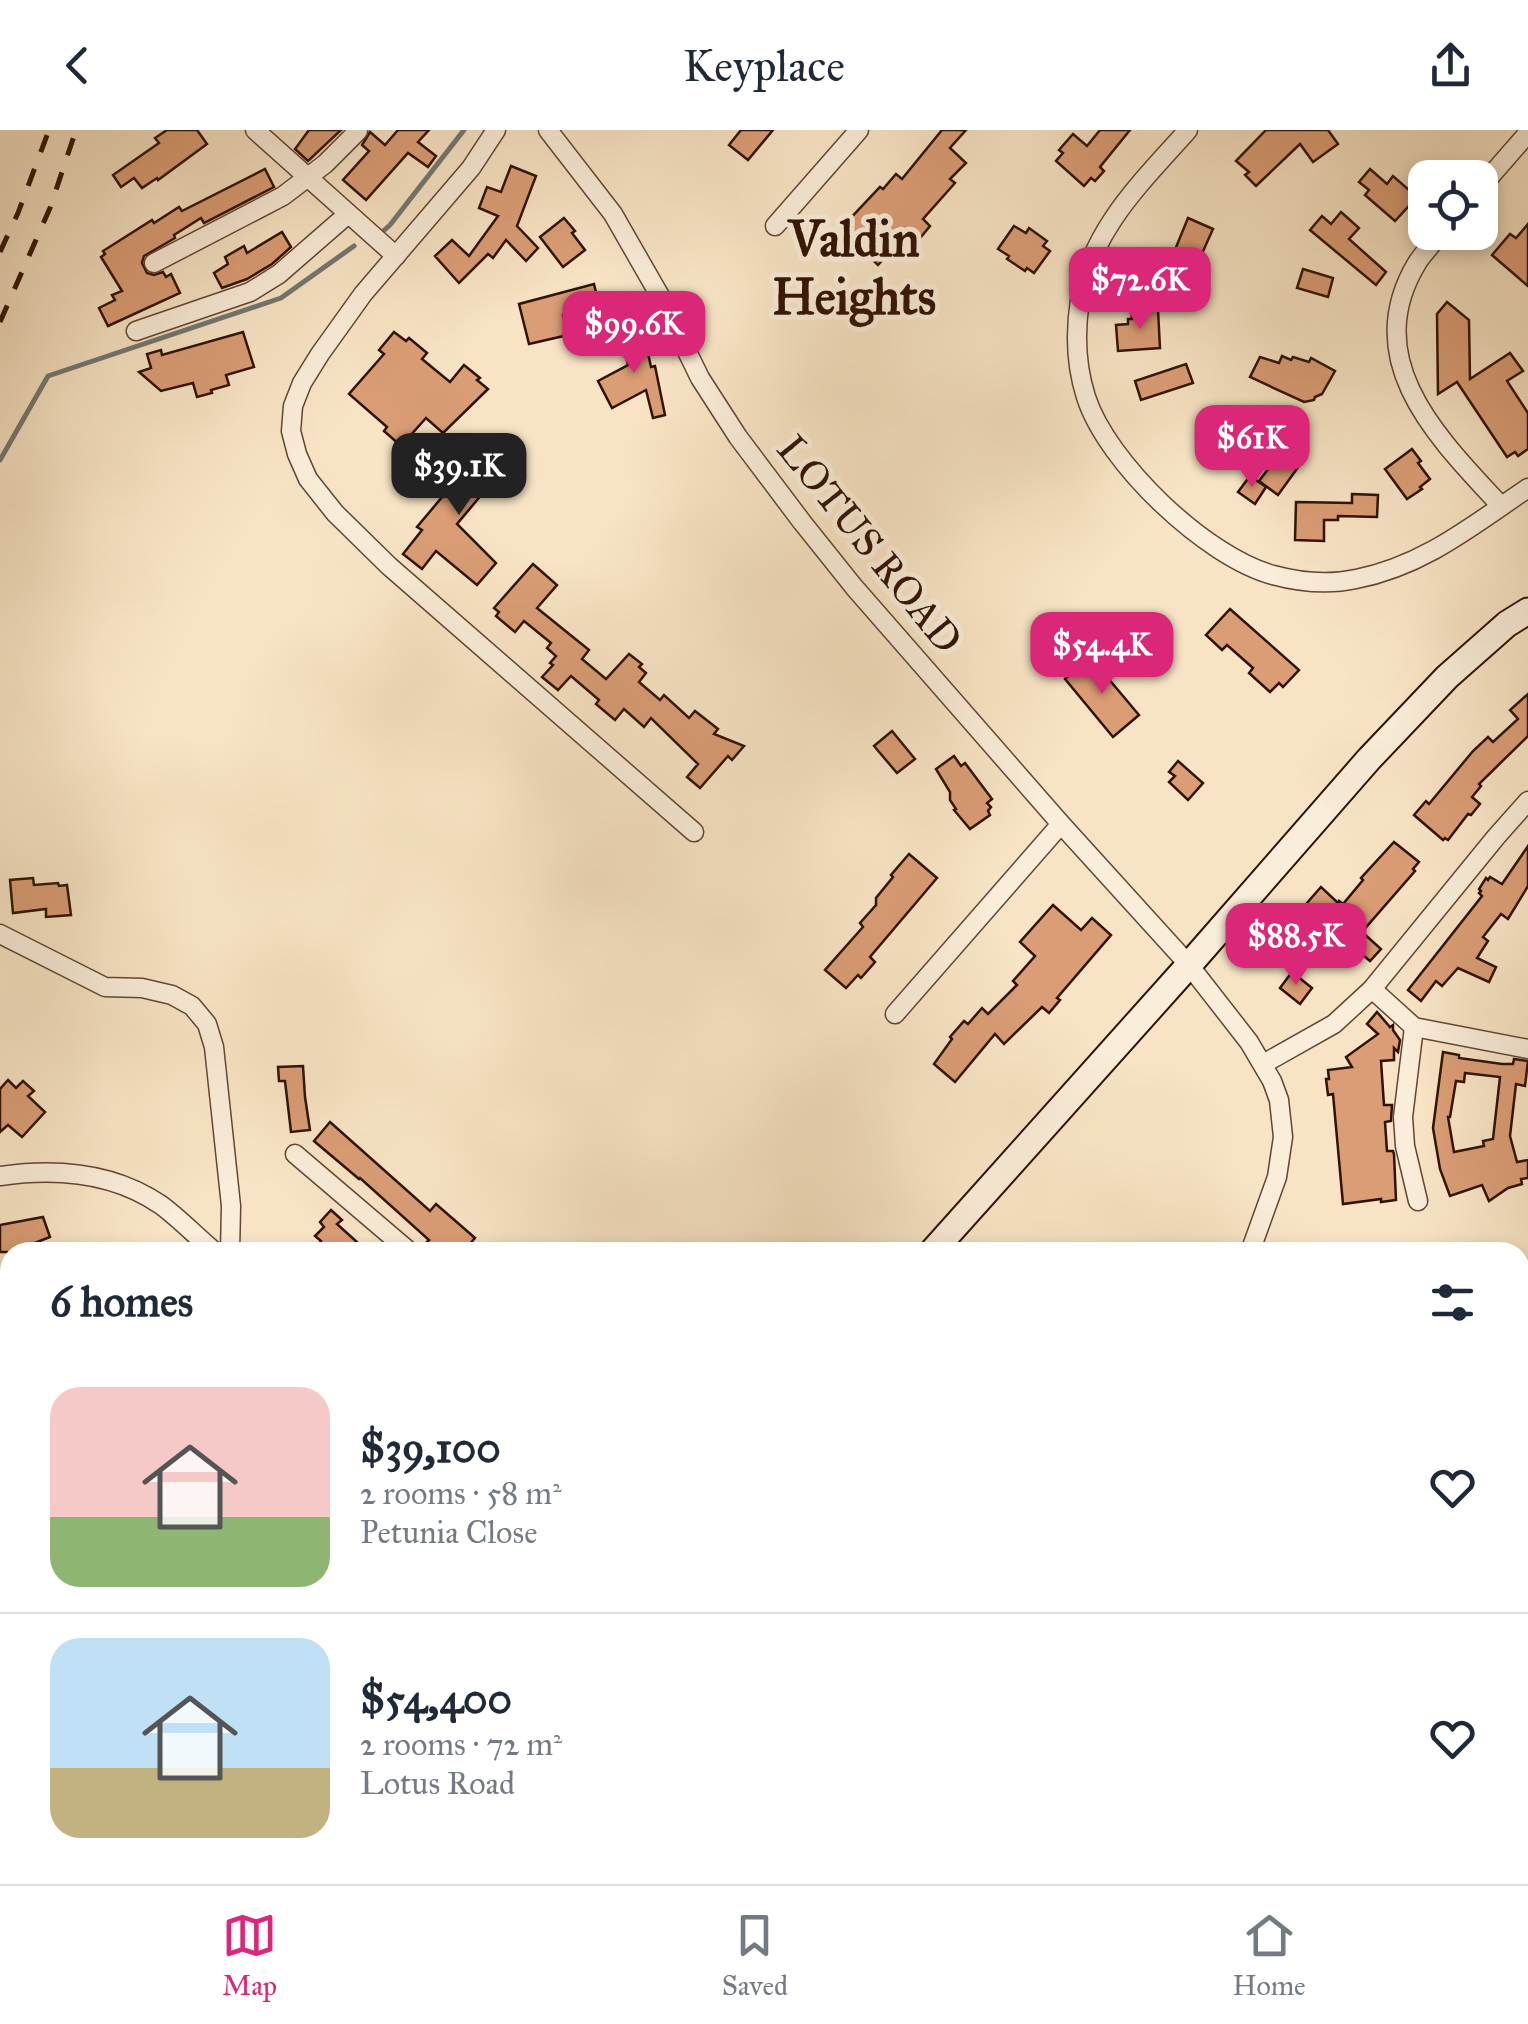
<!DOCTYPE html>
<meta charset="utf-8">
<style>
body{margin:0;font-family:"IM FELL Great Primer",serif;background:#f2f2f3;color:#1f2937;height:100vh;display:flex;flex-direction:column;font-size:38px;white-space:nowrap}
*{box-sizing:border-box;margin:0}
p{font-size:32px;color:#747a83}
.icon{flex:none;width:55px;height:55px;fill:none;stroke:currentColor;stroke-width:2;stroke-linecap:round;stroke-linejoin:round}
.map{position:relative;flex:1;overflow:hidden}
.panel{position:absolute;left:0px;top:1112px;width:1530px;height:642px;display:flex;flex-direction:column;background:#fff;border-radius:30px 30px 0 0;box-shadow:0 5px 15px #0003}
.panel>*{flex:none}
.fabs{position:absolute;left:1408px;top:30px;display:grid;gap:20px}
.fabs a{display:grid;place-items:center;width:90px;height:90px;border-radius:20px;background:#fff;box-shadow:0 5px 15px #0003;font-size:50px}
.price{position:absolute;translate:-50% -85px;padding:0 22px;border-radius:20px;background:#db2777;color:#fff;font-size:32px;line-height:65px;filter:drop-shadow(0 2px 5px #0008)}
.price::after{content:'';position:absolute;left:50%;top:60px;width:30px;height:22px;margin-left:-15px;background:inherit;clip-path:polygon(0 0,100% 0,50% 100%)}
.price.active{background:#222;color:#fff}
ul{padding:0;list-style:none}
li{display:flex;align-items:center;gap:30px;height:250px;padding:0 50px}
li+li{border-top:2px solid #e0e1e3}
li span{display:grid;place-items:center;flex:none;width:280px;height:200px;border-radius:30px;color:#555}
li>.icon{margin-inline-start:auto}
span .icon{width:120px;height:120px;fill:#fffc;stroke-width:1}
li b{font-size:42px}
h2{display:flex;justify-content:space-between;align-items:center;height:120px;padding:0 50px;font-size:42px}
header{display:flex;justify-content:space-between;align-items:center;height:130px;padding:0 50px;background:#fff;font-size:45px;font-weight:600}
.menu{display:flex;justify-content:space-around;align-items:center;height:140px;border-top:2px solid #e0e1e3;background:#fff;font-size:28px;color:#747a83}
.menu a{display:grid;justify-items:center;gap:5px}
.menu .active{color:#db2777}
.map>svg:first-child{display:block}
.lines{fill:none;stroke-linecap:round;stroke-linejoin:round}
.stream{stroke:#737873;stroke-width:5}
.building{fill:#da9d75;stroke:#301203;stroke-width:2.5;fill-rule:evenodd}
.street-casing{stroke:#624634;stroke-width:21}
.secondary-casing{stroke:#301203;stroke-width:29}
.street{stroke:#faedd9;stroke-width:18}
.secondary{stroke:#faedd9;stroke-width:25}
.rail{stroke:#301203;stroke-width:5;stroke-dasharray:18 18;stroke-linecap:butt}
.labels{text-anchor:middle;stroke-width:10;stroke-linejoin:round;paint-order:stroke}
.street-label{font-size:40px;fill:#301203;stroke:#faedd9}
.district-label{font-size:50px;font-weight:bold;fill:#301203;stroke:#faedd9}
</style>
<header><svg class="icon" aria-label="back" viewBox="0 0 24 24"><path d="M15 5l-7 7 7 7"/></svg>Keyplace<svg class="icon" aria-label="share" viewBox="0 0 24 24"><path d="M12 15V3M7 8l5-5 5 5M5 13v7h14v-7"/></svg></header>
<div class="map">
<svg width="1528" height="1754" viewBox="0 0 1528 1754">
<rect width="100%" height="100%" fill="#f8e4c5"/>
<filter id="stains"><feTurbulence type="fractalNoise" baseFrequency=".002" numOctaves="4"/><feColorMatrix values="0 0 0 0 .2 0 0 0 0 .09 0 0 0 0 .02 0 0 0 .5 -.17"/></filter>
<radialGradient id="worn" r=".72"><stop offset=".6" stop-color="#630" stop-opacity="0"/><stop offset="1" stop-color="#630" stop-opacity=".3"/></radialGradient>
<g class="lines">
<g class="stream">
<path d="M381 103 390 95 464 0"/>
<path d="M0 330 48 246 281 168 354 116"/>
<path d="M1520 1281 1528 1285"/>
<path d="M0 1639 10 1642"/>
</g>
</g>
<g class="building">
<path d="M167 0H197L207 14 158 50 157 48 142 58 134 48 121 57 113 45 159 13 155 8Z"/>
<path d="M309 0H341L308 31 295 19Z"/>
<path d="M398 0H429L418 12 436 26 428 37 408 23 366 70 343 50 369 21 362 15 370 2 385 15Z"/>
<path d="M741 0H773L748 30 729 15Z"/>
<path d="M942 0H966L950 18 966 33 950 49 955 53 923 89 930 96 916 113 906 104 878 135 846 105 853 97 847 92 880 57 883 59 896 44 902 49Z"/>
<path d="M1100 0H1130L1100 37 1104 41 1095 51 1091 48 1084 56 1056 31 1063 23 1059 20 1073 4 1087 16Z"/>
<path d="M1266 0H1328L1338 14 1313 32 1300 14 1256 56 1245 45 1249 42 1236 31Z"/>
<path d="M511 36 536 46 517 96 538 118 526 131 506 110 493 128 488 124 459 153 435 126 452 110 469 126 498 86 479 78 487 57 501 62Z"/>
<path d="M265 39 274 57 204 93 201 88 174 105 175 108 144 126 142 133 147 143 154 145 163 142 166 147 171 144 180 163 108 196 99 178 115 170 112 165 122 161 101 127 105 124 103 121 152 90 154 93 179 77 182 81Z"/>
<path d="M1370 39 1387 54 1393 46 1417 67 1395 91 1365 65 1369 60 1359 52Z"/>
<path d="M1341 82 1359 98 1349 109 1386 142 1376 155 1310 100 1322 86 1331 94Z"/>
<path d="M564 88 575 101 572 103 585 120 563 137 540 107Z"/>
<path d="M1188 88 1213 99 1196 137 1204 138 1201 148 1205 149 1199 177 1181 172 1180 176 1156 171 1161 146 1164 147 1167 132H1170Z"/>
<path d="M1528 94V156L1492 125 1510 104 1516 108Z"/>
<path d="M1014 96 1026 103 1029 98 1047 111 1043 116 1050 121 1034 143 1027 138 1025 141 1007 129 1009 126 998 119Z"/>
<path d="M282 102 291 117 272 134 247 149 222 158 214 143 228 134 225 127 244 116 247 123Z"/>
<path d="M1303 139 1333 148 1328 167 1297 158Z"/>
<path d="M594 154 598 171 566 179 568 183 563 185 568 205 529 214 519 174Z"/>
<path d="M1447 172 1469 190 1470 249 1510 223 1523 241 1507 251 1528 283V319L1518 326 1515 322 1507 327 1457 252 1438 264 1437 184Z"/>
<path d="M1158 180 1160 218 1118 221 1116 195 1128 194V189H1132L1131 182Z"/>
<path d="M643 200 651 237 655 236 665 285 653 288 646 260 612 278 598 251 628 235 621 205Z"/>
<path d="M243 202 254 237 226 245 229 255 211 260 212 263 197 267 193 253 161 261 139 242 151 238 147 224 161 220 162 225Z"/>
<path d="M394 202 406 211 409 208 427 223 422 229 450 252 464 235 480 248 477 250 488 259 443 303 426 288 401 316 384 301 387 297 349 264 384 224 379 220Z"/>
<path d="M1282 226 1291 230 1293 227 1309 232 1311 228 1335 241 1322 264 1315 267 1314 270 1304 272 1250 247 1260 227 1279 233Z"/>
<path d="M1186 234 1193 253 1141 270 1135 251Z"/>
<path d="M470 311 482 321 484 319 510 341 496 359 492 360 488 357 457 394 496 433 477 455 436 421 422 439 403 424 422 400 417 397 468 336 457 326Z"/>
<path d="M1412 319 1421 331 1418 333 1430 349 1420 357 1422 359 1407 369 1385 339Z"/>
<path d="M1281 322 1299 336 1278 365 1259 351Z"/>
<path d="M1250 346 1266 357 1255 374 1238 362Z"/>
<path d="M1352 364 1378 365 1377 387 1338 386V390H1324V411L1295 410 1296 372 1352 373Z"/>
<path d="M533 434 557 455 537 478 589 520 582 529 606 549 629 524 642 534 639 537 646 543 639 552 660 570 664 565 689 588 695 581 718 599 714 604 744 616 732 630 728 626 700 658 687 647 698 634 651 588 644 597 624 579 615 590 596 574 599 570 571 546 558 560 542 547 553 535 550 533 556 526 547 518 551 513 524 491 515 502 496 486 499 482 494 478Z"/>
<path d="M1230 479 1299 540 1283 557 1279 553 1270 562 1249 543 1253 538 1227 515 1222 520 1206 505Z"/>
<path d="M1091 528 1139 585 1113 607 1065 549Z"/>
<path d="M1528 564V606L1479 654 1481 656 1472 667 1480 674 1471 685 1468 684 1448 710 1445 708 1443 710 1414 685 1426 671 1429 674 1473 621 1488 607 1493 612 1518 589 1510 580Z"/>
<path d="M892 601 915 629 897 643 874 616Z"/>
<path d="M954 626 961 636 965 633 992 669 987 673 991 677 988 681 990 685 970 699 954 680 956 679 950 670V662L936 639Z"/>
<path d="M1178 631 1203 653 1188 670 1169 652 1175 646 1169 642Z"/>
<path d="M1394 712 1419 732 1413 739 1415 741 1362 802 1381 819 1370 831 1350 814 1339 827 1337 824 1332 830 1311 812 1328 792 1306 774 1321 757 1338 773 1339 771 1343 774 1363 750 1361 748Z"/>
<path d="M1528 716V756L1508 789 1501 784 1483 807 1488 811 1477 828 1496 837 1489 852 1458 838 1442 856 1436 851 1421 871 1408 860 1482 766 1479 763 1481 761 1479 759 1486 748 1488 750 1490 747 1502 754Z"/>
<path d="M909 724 937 748 870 827 875 832 861 848 858 845 846 858 825 840 863 797 860 793 876 775V768L893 747 891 745Z"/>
<path d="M33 748 34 755 58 753 59 756 67 755 71 785 46 787V779L13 783 10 750Z"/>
<path d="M1053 775 1081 800 1092 788 1111 805 1057 868 1060 870 1049 883 1042 877 1004 914 995 904 955 952 934 934 952 909 950 907 964 891 968 894 982 878 988 884 1017 855 1013 851 1035 826 1020 812Z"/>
<path d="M1292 842 1312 858 1300 874 1280 858Z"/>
<path d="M1377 882 1390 897 1393 895V900L1400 910 1398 922 1394 918V930L1381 931 1384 975H1392L1391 991 1385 992 1387 1021H1393L1394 1024 1396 1070 1381 1072V1069L1343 1074 1333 964 1328 965 1326 949H1329L1328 940 1352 937 1346 927 1378 904 1367 894Z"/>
<path d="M1443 922 1459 925V928L1502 934H1513L1514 929 1528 931 1525 956 1516 954 1510 1006 1517 1032 1528 1030V1048L1521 1049 1522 1054 1508 1058 1489 1071 1482 1055 1450 1066 1440 1039 1433 998ZM1465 943 1500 947 1493 1009 1483 1011 1484 1016 1454 1022 1448 987H1450L1456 951 1464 952Z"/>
<path d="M303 936 305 967 310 1000 291 1002 285 951H279L278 937Z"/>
<path d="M8 950 16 958 23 951 34 961 28 966 45 982 22 1007 8 995 0 1002V959Z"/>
<path d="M330 992 430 1081 436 1074 475 1108 469 1115 478 1122H435L425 1114 429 1110 360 1048 359 1049 314 1011Z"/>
<path d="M331 1080 342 1090 337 1094 368 1122H329L319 1114 321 1111 315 1106 324 1097 320 1092Z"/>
<path d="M43 1087 50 1107 32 1114 34 1122H0V1095Z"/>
</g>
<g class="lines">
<defs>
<g id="street">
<path d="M255 0 396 126"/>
<path d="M496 0 471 38 363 164 320 224 302 253 293 276 291 301 297 324 308 349 335 383 389 436 694 702"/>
<path d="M548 0 613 84 660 166 700 248 738 307 802 392 854 457 1061 694 1189 835 1249 912 1272 951 1279 970 1283 1007 1277 1047 1250 1122"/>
<path d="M1188 0C1143 51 1091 99 1080 170 1075 202 1076 236 1086 267 1107 333 1206 427 1273 445 1299 452 1329 455 1356 449 1423 436 1472 396 1528 358"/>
<path d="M1480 58 1528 3"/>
<path d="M775 96 859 0"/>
<path d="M1442 102C1434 112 1424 122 1417 133 1358 231 1439 309 1501 376"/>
<path d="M154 133 283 66 325 34 358 1"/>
<path d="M136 201 250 162 279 144 348 84"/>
<path d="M0 804 105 857 142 858 172 865 192 876 207 894 214 917 231 1076 230 1122"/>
<path d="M1372 859 1414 897 1528 919"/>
<path d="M895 884 1061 694"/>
<path d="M1414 897 1403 987 1405 1016 1418 1071"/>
<path d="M1263 934 1334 894 1372 859 1496 707 1528 671"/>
<path d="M295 1024 410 1122"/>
<path d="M0 1046C55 1038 113 1042 161 1075 180 1089 197 1107 215 1122"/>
<path d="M1520 1680H1528"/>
<path d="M1520 1707 1528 1723"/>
<path d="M555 1754 562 1745"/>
<path d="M1288 1754 1302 1745"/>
</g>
<g id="secondary">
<path d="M932 1122 1189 835 1369 629 1447 547 1507 494 1528 481"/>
<path d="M0 1372 10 1376"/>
</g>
</defs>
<use href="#street" class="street-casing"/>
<use href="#secondary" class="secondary-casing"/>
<use href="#street" class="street"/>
<use href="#secondary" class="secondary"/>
<g class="rail">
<path d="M0 122 18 83 49 0"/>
<path d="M0 192 50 78 76 0"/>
</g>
</g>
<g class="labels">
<g class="street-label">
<text transform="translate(870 414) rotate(51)" y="14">LOTUS ROAD</text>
</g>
<g class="district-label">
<text x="854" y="126">Valdin<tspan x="854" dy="58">Heights</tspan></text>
</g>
</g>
<rect width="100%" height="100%" filter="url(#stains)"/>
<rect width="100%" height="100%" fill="url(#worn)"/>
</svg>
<div class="fabs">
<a><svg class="icon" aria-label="locate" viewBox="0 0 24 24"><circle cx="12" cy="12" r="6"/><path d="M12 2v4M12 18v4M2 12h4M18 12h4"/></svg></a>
</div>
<b class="price" style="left:1140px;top:202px">$72.6K</b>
<b class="price" style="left:634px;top:246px">$99.6K</b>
<b class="price" style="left:1252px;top:360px">$61K</b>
<b class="price active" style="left:459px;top:388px">$39.1K</b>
<b class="price" style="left:1102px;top:567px">$54.4K</b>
<b class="price" style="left:1296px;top:858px">$88.5K</b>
<section class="panel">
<h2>6 homes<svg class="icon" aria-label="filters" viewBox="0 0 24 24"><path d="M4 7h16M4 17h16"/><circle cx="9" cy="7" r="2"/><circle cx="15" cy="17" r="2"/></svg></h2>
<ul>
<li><span style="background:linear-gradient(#f6c9c9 65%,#8fb573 0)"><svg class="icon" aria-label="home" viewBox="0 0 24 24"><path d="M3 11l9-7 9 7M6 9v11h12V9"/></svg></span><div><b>$39,100</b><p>2 rooms · 58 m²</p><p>Petunia Close</p></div><svg class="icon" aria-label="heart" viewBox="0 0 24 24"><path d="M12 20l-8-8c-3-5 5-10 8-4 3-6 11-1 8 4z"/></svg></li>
<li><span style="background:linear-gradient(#bfe0f5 65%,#c2b280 0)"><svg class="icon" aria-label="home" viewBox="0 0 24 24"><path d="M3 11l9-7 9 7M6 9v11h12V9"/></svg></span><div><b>$54,400</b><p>2 rooms · 72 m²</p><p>Lotus Road</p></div><svg class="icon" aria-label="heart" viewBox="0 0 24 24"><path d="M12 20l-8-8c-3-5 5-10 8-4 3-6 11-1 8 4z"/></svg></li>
</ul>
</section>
</div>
<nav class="menu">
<a class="active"><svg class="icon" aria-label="map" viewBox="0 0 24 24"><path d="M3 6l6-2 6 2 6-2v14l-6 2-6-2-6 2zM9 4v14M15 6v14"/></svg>Map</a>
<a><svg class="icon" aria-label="saved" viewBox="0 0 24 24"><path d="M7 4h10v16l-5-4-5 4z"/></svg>Saved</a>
<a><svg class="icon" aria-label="home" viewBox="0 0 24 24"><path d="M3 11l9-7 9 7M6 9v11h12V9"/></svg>Home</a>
</nav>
